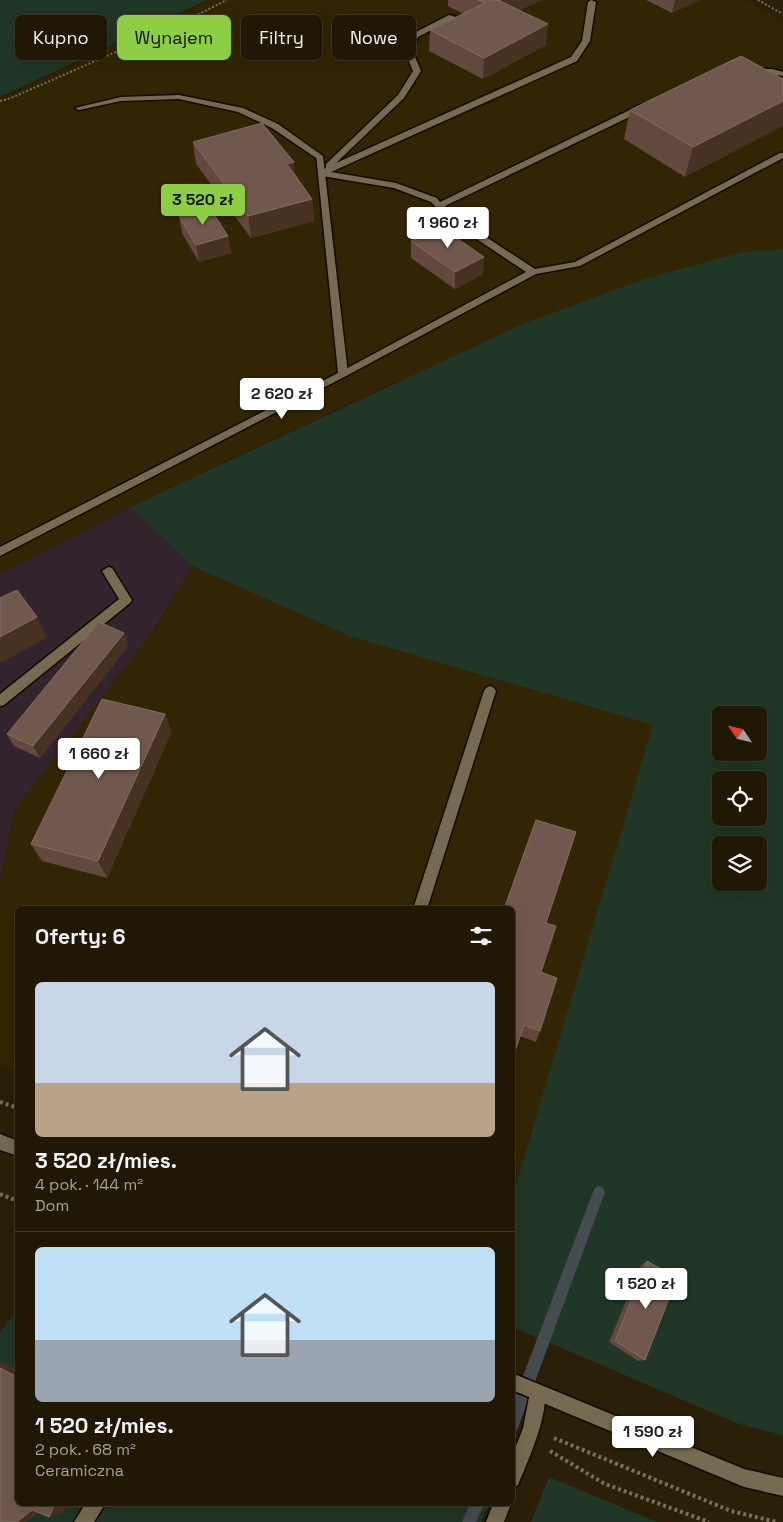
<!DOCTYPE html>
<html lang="pl">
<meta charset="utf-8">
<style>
body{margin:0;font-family:"Space Grotesk",sans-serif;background:#2d2513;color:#f1f3f6;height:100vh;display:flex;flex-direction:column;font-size:19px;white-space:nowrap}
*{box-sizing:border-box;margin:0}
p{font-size:16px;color:#a2a09a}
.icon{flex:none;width:28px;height:28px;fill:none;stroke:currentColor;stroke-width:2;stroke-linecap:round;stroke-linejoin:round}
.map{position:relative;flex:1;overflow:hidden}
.details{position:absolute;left:15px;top:906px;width:500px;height:600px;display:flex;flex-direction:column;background:#201805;border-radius:8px;box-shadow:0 5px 20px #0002,0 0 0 1px #3d3727}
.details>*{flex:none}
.hud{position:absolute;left:15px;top:15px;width:500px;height:45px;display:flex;gap:10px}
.needle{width:32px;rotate:305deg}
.controls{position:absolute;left:712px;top:706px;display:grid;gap:10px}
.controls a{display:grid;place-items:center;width:55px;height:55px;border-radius:8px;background:#201805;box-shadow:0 5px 20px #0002,0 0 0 1px #3d3727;font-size:25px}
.price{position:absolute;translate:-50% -42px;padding:0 11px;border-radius:5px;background:#fff;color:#222;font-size:16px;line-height:32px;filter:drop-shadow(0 1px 2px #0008)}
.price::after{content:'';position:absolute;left:50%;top:30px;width:15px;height:11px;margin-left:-8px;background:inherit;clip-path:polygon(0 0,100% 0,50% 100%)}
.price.current{background:#8dce44;color:#111}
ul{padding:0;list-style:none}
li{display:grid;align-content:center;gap:10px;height:265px;padding:0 20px}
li+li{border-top:1px solid #3d3727}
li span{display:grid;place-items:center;height:155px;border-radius:8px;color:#555}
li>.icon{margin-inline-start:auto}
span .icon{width:90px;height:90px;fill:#fffc;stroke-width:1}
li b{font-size:21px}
h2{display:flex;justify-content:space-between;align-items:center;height:60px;padding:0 20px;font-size:21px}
.chip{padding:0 18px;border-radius:8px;background:#201805;box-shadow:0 5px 20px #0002,0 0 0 1px #3d3727;font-size:18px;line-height:45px}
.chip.current{background:#8dce44;color:#111}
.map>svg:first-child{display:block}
.commercial{fill:#33232c}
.built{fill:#322503}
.green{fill:#203626;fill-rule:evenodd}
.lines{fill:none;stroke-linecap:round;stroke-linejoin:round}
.stream{fill:#444c51;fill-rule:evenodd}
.service-casing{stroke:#120900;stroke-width:3}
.minor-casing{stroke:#120900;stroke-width:3}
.tertiary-casing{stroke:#120900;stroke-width:3}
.path-far1{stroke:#786f5b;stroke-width:2;stroke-dasharray:2 2;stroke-linecap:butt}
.path{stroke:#786f5b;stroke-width:4;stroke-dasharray:3 3;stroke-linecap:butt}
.service{fill:#766b50;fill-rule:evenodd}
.minor{fill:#766b50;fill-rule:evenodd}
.tertiary{fill:#766b50;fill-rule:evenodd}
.wall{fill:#63483f}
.shaded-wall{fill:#463122}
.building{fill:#70584e;stroke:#826c62}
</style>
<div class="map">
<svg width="783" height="1522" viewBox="0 0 783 1522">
<rect width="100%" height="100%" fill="#2a2007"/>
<path class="commercial" d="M130 507 192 566 0 883V573Z"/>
<g class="built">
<path d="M210 0H746L783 21V249L742 252 384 387 130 507 0 574V100Z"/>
<path d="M192 566 352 637 654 725 513 1194 512 909H18L17 1072 0 1065V883L14 810 156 627Z"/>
</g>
<g class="green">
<path d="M0 0H207L0 97Z"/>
<path d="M783 249V1435L739 1424 513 1327V1194L653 725 352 637 192 566 130 507 525 323 644 279 742 252ZM721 715H759V752H721ZM721 780H759V818H721ZM721 845H759V882H721Z"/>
<path d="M17 1309 18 1504H489L481 1522H0V1333Z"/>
<path d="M549 1477 657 1522H531Z"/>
</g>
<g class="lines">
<g class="stream">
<path d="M599 1186 603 1188 605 1192 519 1425 517 1430 512 1432V1405L593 1192 595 1188Z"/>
<path d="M470 1504H484L476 1522H462Z"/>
</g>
<defs>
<g id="service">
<path d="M591 0 596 2 590 41 577 61 331 172 396 183 437 198 440 202 640 105H646V109L445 206 457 218 535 269 575 262 780 153H783V158L580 266 536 274 346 376H340V372L526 272 451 222 431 202 394 188 322 176 318 173 326 168V164L398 95 413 71 404 50 412 34 449 15 456 17 418 37 412 50 421 71 404 98 336 163 571 57 582 41 588 2Z"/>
<path d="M747 69H772L783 72V76C773 74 753 76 746 71Z"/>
<path d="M179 95 243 108 278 124 323 156 316 158 272 128 238 112 179 99 121 101 79 110 75 108 121 97Z"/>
<path d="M108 567 112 568 130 597 132 600 130 603 4 705 0 706V694L119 599 102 571Z"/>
<path d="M490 686 494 688 496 691 427 909H413L484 691 486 688Z"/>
<path d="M85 1504H105L94 1522H74Z"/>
</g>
<g id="minor">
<path d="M316 154 323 156 348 374 346 376 0 556V547L338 373Z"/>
<path d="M537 1385 543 1387C552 1409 527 1463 518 1485L512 1488V1456L523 1428 531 1387Z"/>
<path d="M493 1504H511L504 1522H486Z"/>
</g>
<g id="tertiary">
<path d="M0 1134 18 1141V1156L0 1150Z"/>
<path d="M512 1373 744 1469 783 1478V1496L744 1487 512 1390Z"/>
</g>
</defs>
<use href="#service" class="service-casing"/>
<use href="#minor" class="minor-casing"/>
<use href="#tertiary" class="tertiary-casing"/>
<g class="path-far1">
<path d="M758 0 783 14"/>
<path d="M0 101 11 98 173 27 227 0"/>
</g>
<g class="path">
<path d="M0 1102 18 1108"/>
<path d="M0 1194 18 1201"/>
<path d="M554 1438 731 1511 777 1522"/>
<path d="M550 1451 605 1484 709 1522"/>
</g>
<use href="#service" class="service"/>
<use href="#minor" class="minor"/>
<use href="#tertiary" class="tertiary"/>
</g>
<g class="wall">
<path d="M448 0H541L520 10 546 45 483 79 429 51 430 30 463 14 448 6Z"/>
<path d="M646 0H699L672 13Z"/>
<path d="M741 56 685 177 624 139 630 110Z"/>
<path d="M193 142 295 174 312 199 314 221 251 238 196 164Z"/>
<path d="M179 216 228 236 231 253 199 262 182 233Z"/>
<path d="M411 241 483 274 455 289 411 258Z"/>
<path d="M124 633 128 646 40 758 14 746 7 734Z"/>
<path d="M165 714 171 733 107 878 42 861 31 844Z"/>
<path d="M546 923 541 972 540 1031 536 1042 520 1036Z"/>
<path d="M647 1261 645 1360 638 1361 609 1342 641 1265Z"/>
</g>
<g class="shaded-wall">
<path d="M501 0H541L498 21 500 1Z"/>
<path d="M675 0H699L672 13Z"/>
<path d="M548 24 546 45 483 79 484 58Z"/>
<path d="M783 101V126L685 177 693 147Z"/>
<path d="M294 162 295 184 287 164Z"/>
<path d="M312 199 314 221 251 238 248 216Z"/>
<path d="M228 236 231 253 199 262 196 245Z"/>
<path d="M484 257 483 274 455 289V272Z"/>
<path d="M37 617 47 638 0 663V637Z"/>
<path d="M124 633 128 646 40 758 33 746Z"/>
<path d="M165 714 171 733 107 878 98 861Z"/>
<path d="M0 1362 18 1370V1377L0 1368Z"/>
<path d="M55 1504H67L63 1513 49 1517Z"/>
<path d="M47 1506 26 1522H17L32 1510Z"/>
</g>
<g class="building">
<path d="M478 0H501L500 1 548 24 484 58 430 30 485 3Z"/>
<path d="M741 56 783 79V101L693 147 630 110Z"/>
<path d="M262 123 294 162 287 164 312 199 248 216 193 142Z"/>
<path d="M210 208 228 236 196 245 179 216Z"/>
<path d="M441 227 484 257 455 272 411 241Z"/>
<path d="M17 590 37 617 0 637V598Z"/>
<path d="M99 622 124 633 33 746 7 734Z"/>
<path d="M102 699 165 714 98 861 31 844Z"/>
<path d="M536 820 576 832 546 923 556 926 541 972 557 978 540 1031 524 1025 512 1060V909H504Z"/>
<path d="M647 1261 677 1278 645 1360 615 1341Z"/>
<path d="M0 1368 18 1377V1504H55L49 1517 32 1510 17 1522H0Z"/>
</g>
</svg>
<div class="controls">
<a><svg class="needle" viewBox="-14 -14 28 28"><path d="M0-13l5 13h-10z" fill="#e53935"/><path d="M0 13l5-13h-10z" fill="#a2a09a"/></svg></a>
<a><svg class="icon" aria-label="locate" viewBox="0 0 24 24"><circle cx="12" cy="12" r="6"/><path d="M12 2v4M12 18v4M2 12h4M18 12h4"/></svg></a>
<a><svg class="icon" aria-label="layers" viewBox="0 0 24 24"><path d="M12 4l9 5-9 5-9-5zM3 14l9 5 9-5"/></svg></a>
</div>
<b class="price current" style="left:203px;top:226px">3 520 zł</b>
<b class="price" style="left:448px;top:249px">1 960 zł</b>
<b class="price" style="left:282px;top:420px">2 620 zł</b>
<b class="price" style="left:99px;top:780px">1 660 zł</b>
<b class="price" style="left:646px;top:1310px">1 520 zł</b>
<b class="price" style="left:653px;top:1458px">1 590 zł</b>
<div class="hud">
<a class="chip">Kupno</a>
<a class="chip current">Wynajem</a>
<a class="chip">Filtry</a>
<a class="chip">Nowe</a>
</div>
<section class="details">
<h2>Oferty: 6<svg class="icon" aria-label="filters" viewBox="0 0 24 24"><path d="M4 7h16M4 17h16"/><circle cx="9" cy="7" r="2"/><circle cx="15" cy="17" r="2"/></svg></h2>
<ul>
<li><span style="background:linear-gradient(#c9d6e8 65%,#b9a48a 0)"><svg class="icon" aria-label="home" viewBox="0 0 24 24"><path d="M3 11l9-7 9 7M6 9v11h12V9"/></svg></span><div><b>3 520 zł/mies.</b><p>4 pok. · 144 m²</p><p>Dom</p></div></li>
<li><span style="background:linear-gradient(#bfe0f5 60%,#9aa5b1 0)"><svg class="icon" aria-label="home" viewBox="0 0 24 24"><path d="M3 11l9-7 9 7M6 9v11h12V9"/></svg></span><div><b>1 520 zł/mies.</b><p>2 pok. · 68 m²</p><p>Ceramiczna</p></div></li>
</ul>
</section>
</div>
